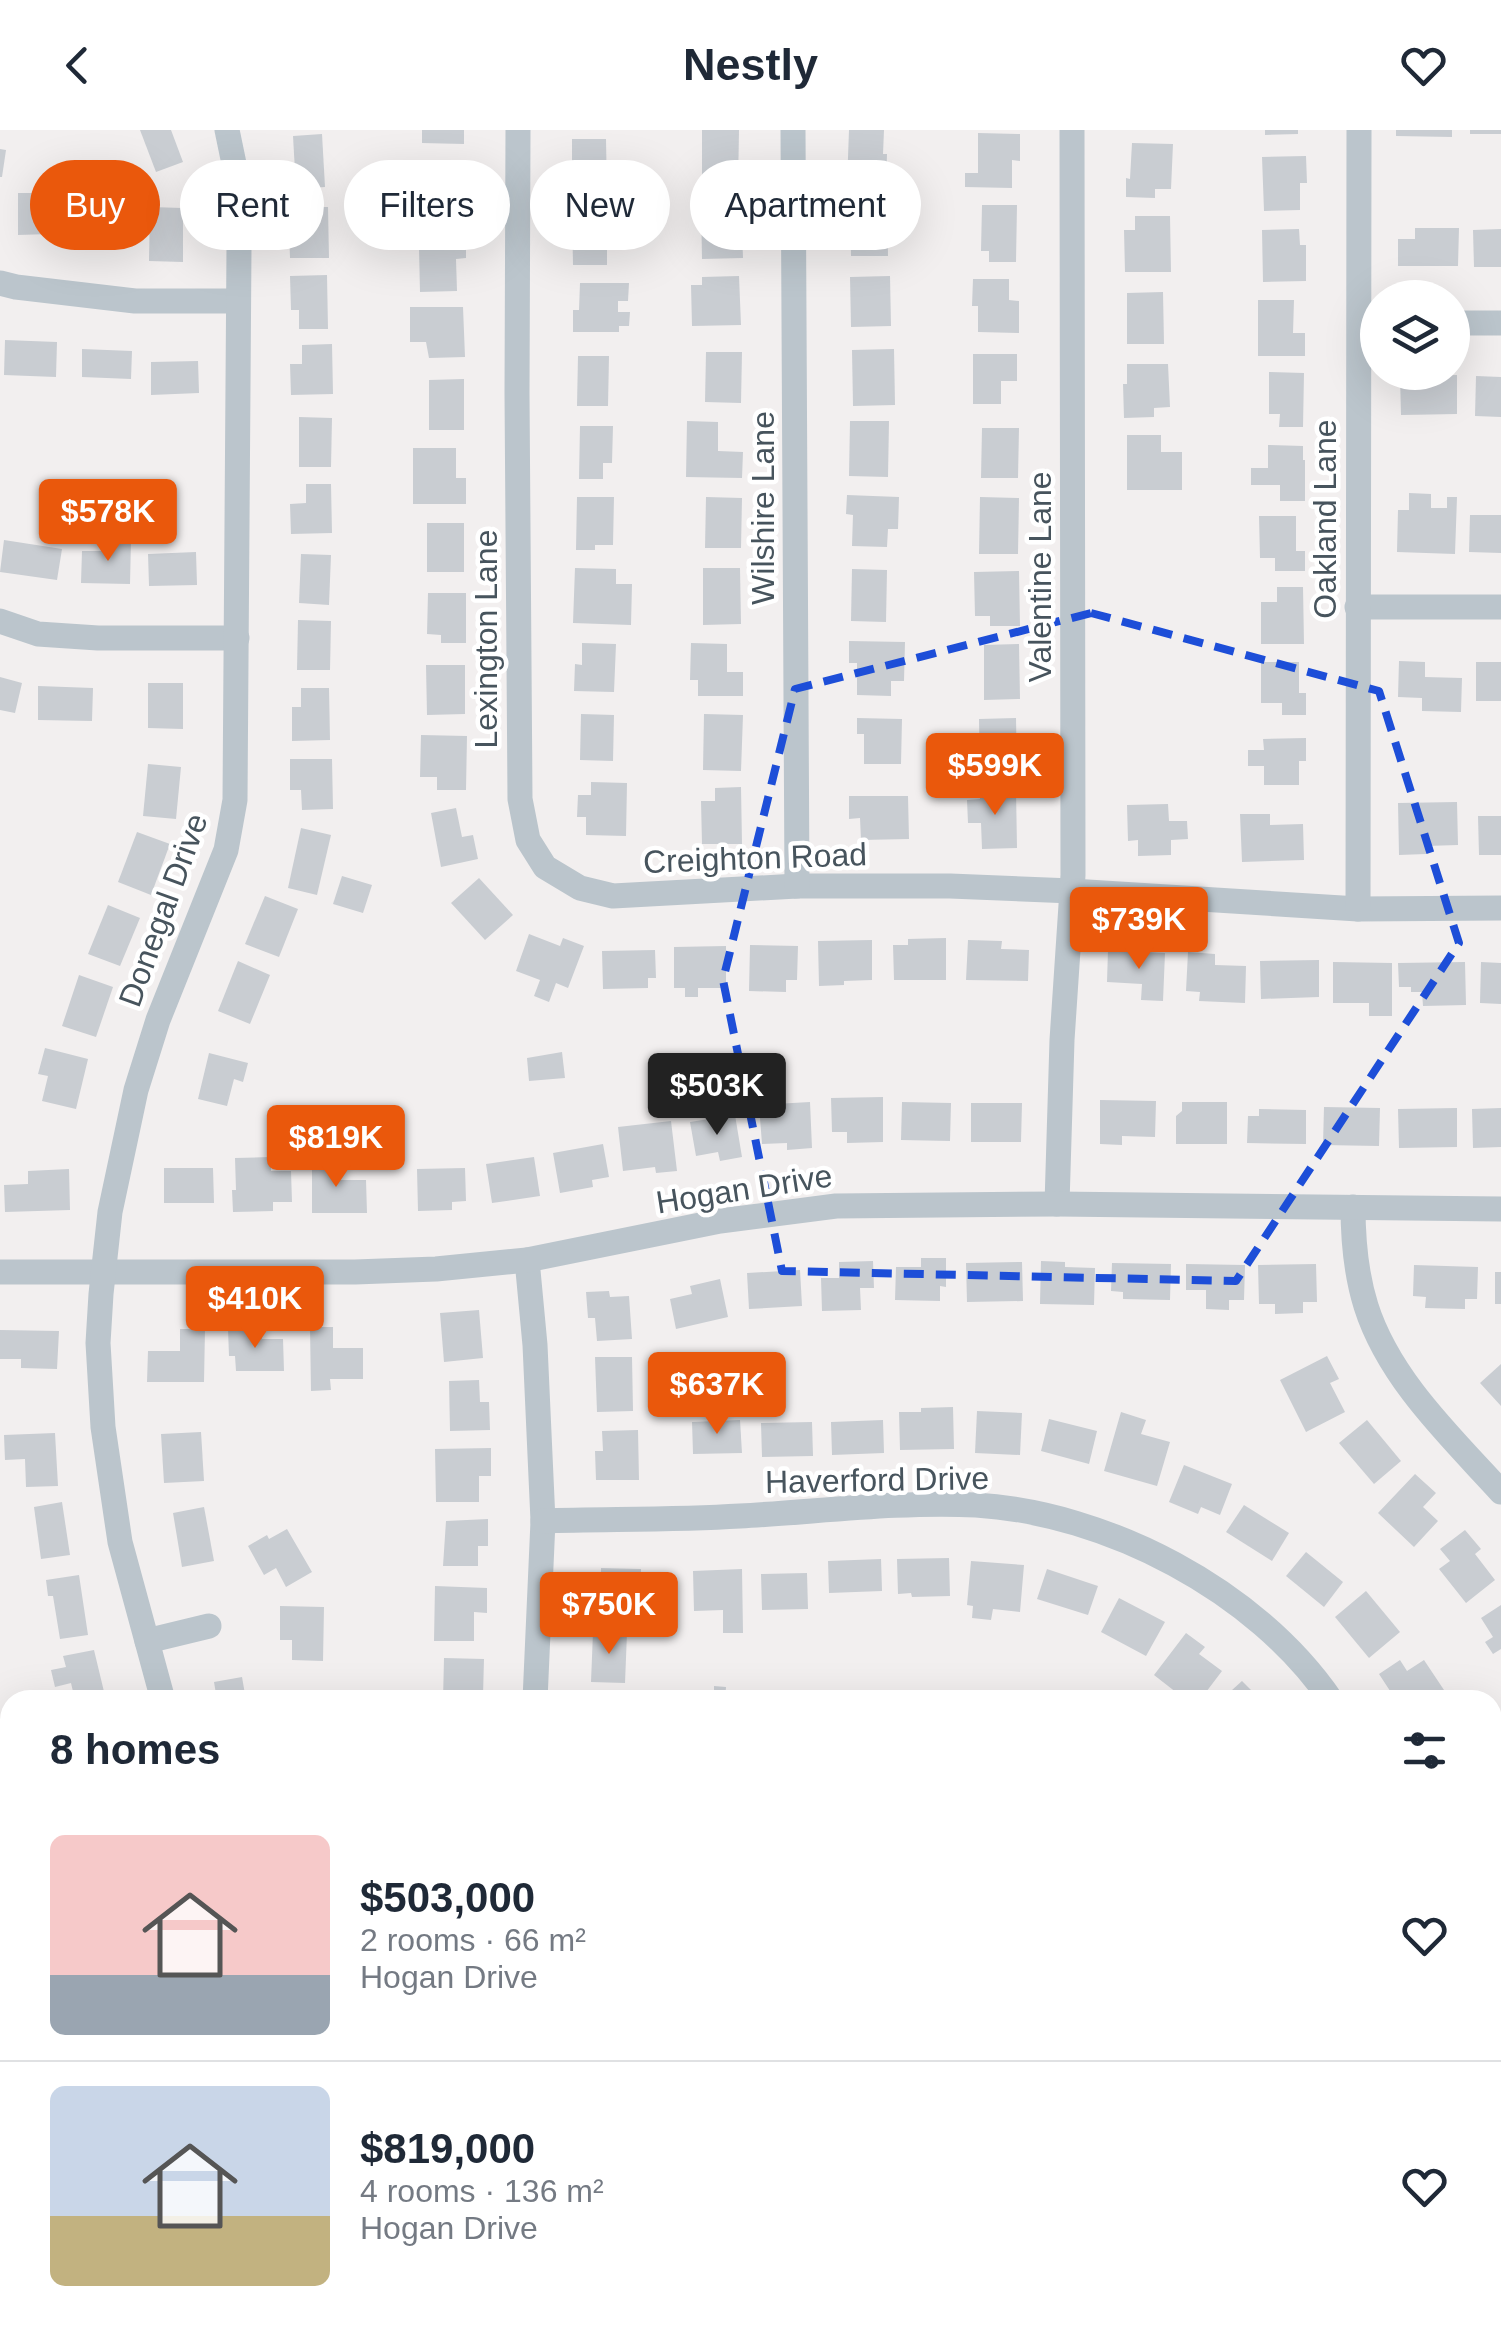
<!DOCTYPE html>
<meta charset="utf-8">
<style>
body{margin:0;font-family:Arial,sans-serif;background:#f6f6f7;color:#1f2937;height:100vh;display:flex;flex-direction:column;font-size:38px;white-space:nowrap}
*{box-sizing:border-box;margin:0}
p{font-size:32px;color:#747a83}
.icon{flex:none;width:55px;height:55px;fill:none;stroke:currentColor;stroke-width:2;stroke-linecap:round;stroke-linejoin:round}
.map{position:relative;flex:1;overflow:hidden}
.side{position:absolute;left:0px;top:1560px;width:1502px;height:642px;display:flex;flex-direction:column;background:#fff;border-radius:30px 30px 0 0;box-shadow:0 10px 40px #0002}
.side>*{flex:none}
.banner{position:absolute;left:30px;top:30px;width:1000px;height:90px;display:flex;gap:20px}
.buttons{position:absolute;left:1360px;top:150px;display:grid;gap:20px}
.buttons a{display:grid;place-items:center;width:110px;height:110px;border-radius:50%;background:#fff;box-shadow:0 10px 40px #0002;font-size:50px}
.price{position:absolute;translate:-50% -85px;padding:0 22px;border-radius:10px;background:#ea580c;color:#fff;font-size:32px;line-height:65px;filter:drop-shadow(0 2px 5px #0008)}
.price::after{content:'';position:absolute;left:50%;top:60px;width:30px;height:22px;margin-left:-15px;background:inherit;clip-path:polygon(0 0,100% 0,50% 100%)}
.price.on{background:#222;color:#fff}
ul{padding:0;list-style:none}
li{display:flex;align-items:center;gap:30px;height:250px;padding:0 50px}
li+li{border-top:2px solid #e0e1e3}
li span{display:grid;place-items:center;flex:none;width:280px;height:200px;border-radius:15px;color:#555}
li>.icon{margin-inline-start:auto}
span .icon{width:120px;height:120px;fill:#fffc;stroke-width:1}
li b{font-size:42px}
h2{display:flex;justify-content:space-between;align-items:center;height:120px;padding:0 50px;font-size:42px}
.pill{padding:0 35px;border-radius:45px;background:#fff;box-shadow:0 10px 40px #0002;font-size:35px;line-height:90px}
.pill.on{background:#ea580c;color:#fff}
header{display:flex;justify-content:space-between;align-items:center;height:130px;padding:0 50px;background:#fff;font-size:45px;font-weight:800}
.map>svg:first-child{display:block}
.building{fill:#c9cdd2}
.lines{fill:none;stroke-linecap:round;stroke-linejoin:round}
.minor{stroke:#bbc5cc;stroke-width:25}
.marked{fill:none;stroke:#1d4ed8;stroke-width:8;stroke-dasharray:20 12;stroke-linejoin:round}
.labels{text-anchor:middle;stroke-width:9;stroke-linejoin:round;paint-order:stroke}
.street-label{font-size:32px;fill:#47545d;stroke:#fff}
</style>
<header><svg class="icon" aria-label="back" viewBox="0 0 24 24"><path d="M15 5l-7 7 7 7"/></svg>Nestly<svg class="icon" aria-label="heart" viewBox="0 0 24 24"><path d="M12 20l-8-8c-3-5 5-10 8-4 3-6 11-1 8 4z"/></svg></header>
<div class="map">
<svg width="1501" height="2201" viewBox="0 0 1501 2201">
<rect width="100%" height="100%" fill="#f2efef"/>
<g class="building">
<path d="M140 0H171L183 32 156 42Z"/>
<path d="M422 0H464V14L422 13Z"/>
<path d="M702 0H739L738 56H702Z"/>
<path d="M849 0H884L883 24H887L886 56 847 55Z"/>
<path d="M1265 0H1298V4L1265 5Z"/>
<path d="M1396 0H1452V7L1396 6Z"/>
<rect x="1470" y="0" width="31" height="4"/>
<path d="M978 3 1020 4V31L1012 30V58L965 57V43H978Z"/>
<path d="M322 4 325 57 296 59 293 6Z"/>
<path d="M572 9H606L607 63H572Z"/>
<path d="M1132 13 1173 14 1171 59H1155V68L1126 67V48L1130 49Z"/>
<path d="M0 19 6 20 2 47H0Z"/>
<path d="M1306 26 1307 53H1300V80L1264 81 1262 27Z"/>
<path d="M426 37H465L464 86H426Z"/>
<path d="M18 63H48V70L81 69 82 103 18 105Z"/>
<path d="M850 72H887L888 126H851Z"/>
<path d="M701 73H741L743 128 702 129Z"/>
<path d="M982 75H1017L1016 132H989V121H981Z"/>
<path d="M150 77 183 78V132L149 131Z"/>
<path d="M299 77H328L329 128H290L289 99H299Z"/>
<path d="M572 81H607V135H573Z"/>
<path d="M1135 86H1170L1171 142H1125L1124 100H1135Z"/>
<path d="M1415 98H1459L1458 136H1398V109H1415Z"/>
<path d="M1299 99 1300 115H1306V151L1263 152 1262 100Z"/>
<path d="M1501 99V137H1474L1473 100Z"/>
<path d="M466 106V128L456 129 457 161 420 162 419 118H435V107Z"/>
<path d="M327 145 328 199H299V180H291L290 146Z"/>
<path d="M739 146 741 195 692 196 691 155H702V147Z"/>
<path d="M890 146 891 196 851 197 850 147Z"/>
<path d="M973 149H1009V170L1019 171V203L978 202V176H972Z"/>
<path d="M580 153H629L628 171H618V182H630L629 196H619V202H573V180H579Z"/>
<path d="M1163 162 1164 214H1127V163Z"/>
<path d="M1258 170H1294L1293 203H1305V226H1258Z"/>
<path d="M410 177H463L465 227 429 228 426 212H410Z"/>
<path d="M5 210 57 212 56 247 4 245Z"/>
<path d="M332 214 333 264 291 265 290 234H302V215Z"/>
<path d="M82 219 132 221 131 249 82 247Z"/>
<path d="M894 219 895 275 853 276 852 220Z"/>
<path d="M706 222H742L741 273 705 272Z"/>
<path d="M973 224H1017V251H1001V274H973Z"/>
<path d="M578 226H609L608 276H577Z"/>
<path d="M198 231 199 263 151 265V232Z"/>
<path d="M1127 234H1168L1170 277 1154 278V287L1124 288 1123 254H1127Z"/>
<path d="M1269 242 1304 243 1303 297H1279L1280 284H1269Z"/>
<path d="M1457 245V284L1401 285 1400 246Z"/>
<path d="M1476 246 1501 247V287L1475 286Z"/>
<path d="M464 249V300H429V250Z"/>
<path d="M299 287 332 288 331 337H299Z"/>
<path d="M687 291 718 292V321L743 322 742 348 686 347Z"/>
<path d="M850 291H889L888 347 849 346Z"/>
<path d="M580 296H613L612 333H603V349H579Z"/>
<path d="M982 298H1019L1018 348H981Z"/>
<path d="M1127 305H1161V322H1182V360H1127Z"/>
<path d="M1268 315 1303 316V330H1305V371H1280V355H1251V338H1268Z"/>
<path d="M413 318H456V348H466V374H413Z"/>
<path d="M306 354H331L332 403 291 404 290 374 306 373Z"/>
<path d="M1409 363 1431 364V378H1447V367H1457L1455 424 1397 422 1398 380H1409Z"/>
<path d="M847 365 899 367 898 399H888L887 417 852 416 853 385 846 384Z"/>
<path d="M577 367H614L613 415H595V420H576Z"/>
<path d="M706 367 742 368 741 418H705Z"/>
<path d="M980 367 1019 368 1018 424H979Z"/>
<path d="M1470 385H1501V423L1469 422Z"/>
<path d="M1259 386H1296V421H1305V441H1275V428H1260Z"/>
<rect x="427" y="393" width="37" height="49"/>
<path d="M4 410 62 419 57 450 0 442Z"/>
<path d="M103 410H131L130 454 81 453 82 421H103Z"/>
<path d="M196 422 197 455 149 456 148 424Z"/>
<path d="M301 424 331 425 329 475 299 473Z"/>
<path d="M575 438 616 439V454H632L631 495 573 493Z"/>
<path d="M703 438H740L741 494 703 495Z"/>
<path d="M852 439 887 440 886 492 851 491Z"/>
<path d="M1019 441 1020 496H990V486H975L974 442Z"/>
<path d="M1277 457H1303L1304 514H1261V472H1277Z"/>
<path d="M428 463H466V513H441V505L427 504Z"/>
<path d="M298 490 331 491 330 540H297Z"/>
<path d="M849 511 905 512 904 551H891V566L857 565V533H849Z"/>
<path d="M582 513 616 514 614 562 574 561 575 534 582 535Z"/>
<path d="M691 513 727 514V542H743V566H698V550H690Z"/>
<path d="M1019 514 1020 569 984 570V515Z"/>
<path d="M1399 531 1425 532V547L1462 548 1461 582 1422 581V568L1398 567Z"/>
<path d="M1261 532H1299V563H1306V585H1282V573H1261Z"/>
<rect x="1476" y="532" width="25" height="39"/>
<path d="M426 535H465V584L427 585Z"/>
<path d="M0 547 22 553 15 583 0 580Z"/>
<path d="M148 553H183V599L148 598Z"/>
<path d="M38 556 93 558 92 591 38 590Z"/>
<path d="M301 558H329L330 610 292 611V577H301Z"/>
<path d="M581 584 614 585 613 631 580 630Z"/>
<path d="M704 584 743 585 741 641 703 640Z"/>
<path d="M857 588 902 589 901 634H864V604H857Z"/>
<path d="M1016 588 1017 641 980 642 979 589Z"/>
<path d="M421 605 467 606 466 660H437V647H420Z"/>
<path d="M1306 608V631H1299V655H1264V636H1248V620H1264L1263 609Z"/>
<path d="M290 629H332L333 679 302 680 301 660H290Z"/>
<path d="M148 634 181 637 176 689 143 686Z"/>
<path d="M591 652 627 653 626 706 586 705V687H577L578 665H591Z"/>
<path d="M741 657 742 714H702L701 671H715V658Z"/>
<path d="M1016 660 1017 718 982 719 981 693H968L967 670 980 669 979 661Z"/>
<path d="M849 666H908L909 709 861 710 860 688 849 689Z"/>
<path d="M1457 672 1458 715 1426 716V724L1399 725 1398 673Z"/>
<path d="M1168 674 1169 691H1187L1188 709 1171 710V725L1138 726V710L1128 711 1127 675Z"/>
<path d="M456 678 462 707 473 705 478 729 441 737 431 683Z"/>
<path d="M1240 684H1270V695L1303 694 1304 730 1242 732Z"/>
<path d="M1478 686H1501V725H1479Z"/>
<path d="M301 698 331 705 317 765 288 758Z"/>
<path d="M137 702 170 714 151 765 118 752Z"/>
<path d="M342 746 372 755 363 783 333 774Z"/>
<path d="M479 748 513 785 485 810 451 773Z"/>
<path d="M265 766 298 779 279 827 245 814Z"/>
<path d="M108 775 140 788 120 836 88 824Z"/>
<path d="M529 804 560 816 563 808 584 816 568 858 556 853 549 872 534 866 540 850 516 841Z"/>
<path d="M946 808V850H894L893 815H908V809Z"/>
<path d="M872 810V850L844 851V855L819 856 818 811Z"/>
<path d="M968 810 1002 811 1001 819 1029 820 1028 851 966 850Z"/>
<path d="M750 815 798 816 797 850H786V862L749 861Z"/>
<path d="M726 816V858H698V867H685V858H674V817Z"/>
<path d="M655 820 656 848H648V858L603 859 602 821Z"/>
<path d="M1108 820 1165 823 1163 871 1141 870 1142 854 1107 852Z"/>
<path d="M1188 822 1215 824V835L1246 836 1245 873 1199 871 1200 862 1186 861Z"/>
<path d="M1319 830V867L1261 869 1260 831Z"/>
<path d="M238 831 270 845 250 894 218 881Z"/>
<path d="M1333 832 1392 833V886H1369V873H1333Z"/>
<path d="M1465 832 1466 875 1423 876 1422 862H1411V857H1399L1398 833Z"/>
<path d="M1481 832 1501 833V874L1480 873Z"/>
<path d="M79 845 113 857 96 907 62 896Z"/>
<path d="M45 918 88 929 76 979 42 971 48 946 38 944Z"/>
<path d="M562 922 565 948 529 951 527 928Z"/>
<path d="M209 923 248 933 243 952 234 949 227 976 198 969Z"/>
<path d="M883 967V1012L847 1013V1002H832L831 968Z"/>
<path d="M1100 970 1156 971 1155 1007 1122 1006V1015L1100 1014Z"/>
<path d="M810 972 812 1018 787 1020V1013L762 1014 759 975Z"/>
<path d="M902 972 951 973 950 1011 901 1010Z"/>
<path d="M1182 972H1227V1014H1176V986L1182 981Z"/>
<path d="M971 973H1022L1021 1012H971Z"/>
<path d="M1324 977 1380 978 1379 1016 1323 1015Z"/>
<path d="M1457 978V1017L1399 1018 1398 979Z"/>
<path d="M1501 978V1017L1473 1018 1472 979Z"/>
<path d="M1259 979 1306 980V1014L1247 1013 1248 986H1259Z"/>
<path d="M735 985 742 1027 720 1031 718 1022 696 1026 690 992Z"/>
<path d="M671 991 677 1041 656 1043 655 1037 623 1041 618 997Z"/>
<path d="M603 1014 609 1047 592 1050 593 1057 560 1063 553 1023Z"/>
<path d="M271 1027V1041H291L292 1072H273V1081L233 1082 232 1060H236L235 1028Z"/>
<path d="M534 1027 540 1066 492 1073 486 1034Z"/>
<path d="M340 1028V1050H366L367 1083H312V1029Z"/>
<path d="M164 1038H213L214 1073H164Z"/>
<path d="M465 1038 466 1071 452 1072V1080L418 1081 417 1039Z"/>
<path d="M69 1039 70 1080 5 1082 4 1055 28 1054V1041Z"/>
<path d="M921 1128H946V1157L940 1156V1171L895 1170 896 1137H921Z"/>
<path d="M873 1131 874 1158H860L861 1180 822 1181 821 1148H839V1132Z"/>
<path d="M1041 1131 1065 1132V1137L1095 1138 1094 1175 1040 1174Z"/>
<path d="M1022 1132 1023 1171 967 1172 966 1133Z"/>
<path d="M1112 1133 1171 1134 1170 1170 1123 1169V1162L1111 1161Z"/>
<path d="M1186 1134 1245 1135 1244 1170H1229V1180L1206 1179V1160H1186Z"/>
<path d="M1316 1134 1317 1172H1303V1183L1275 1184V1174H1259L1258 1135Z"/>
<path d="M1414 1135 1478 1137 1477 1169H1465V1179L1425 1178 1426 1167 1413 1166Z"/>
<path d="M800 1140 802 1176 749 1179 747 1143Z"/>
<rect x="1495" y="1142" width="6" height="32"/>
<path d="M720 1149 728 1187 676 1199 670 1169 692 1164 690 1156Z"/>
<path d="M609 1161 610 1167 629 1166 632 1209 597 1211 595 1188H588L586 1162Z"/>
<path d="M479 1180 483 1228 444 1232 440 1183Z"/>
<path d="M310 1197H333V1218H363V1249H330L331 1260 311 1261Z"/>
<path d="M262 1198V1209H283L284 1241H236L235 1226H229L228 1199Z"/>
<path d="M180 1199H205L204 1252H147L148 1221H180Z"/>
<path d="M0 1200 59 1201 57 1239 21 1238V1229H0Z"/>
<path d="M1327 1226 1339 1249 1330 1253 1345 1282 1306 1302 1280 1250Z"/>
<path d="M595 1227H632L633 1281 597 1282Z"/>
<path d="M1501 1234V1276L1480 1253Z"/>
<path d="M479 1250 480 1272H489L490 1300 450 1301 449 1251Z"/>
<path d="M953 1277 954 1319 900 1320 899 1282H921V1278Z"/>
<path d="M977 1281 1022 1283 1020 1325 975 1323Z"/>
<path d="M1121 1282 1146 1290 1141 1304 1170 1312 1157 1356 1104 1341Z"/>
<path d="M1049 1289 1097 1301 1089 1334 1041 1321Z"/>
<path d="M740 1290 742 1323 693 1324 692 1292Z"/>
<path d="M883 1290 884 1323 832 1325 831 1292Z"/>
<path d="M1367 1290 1401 1331 1374 1354 1339 1313Z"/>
<path d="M812 1292 813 1326 762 1327 761 1293Z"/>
<path d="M638 1300 639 1350H596L595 1321H603L602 1301Z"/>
<path d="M201 1302 204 1351 164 1353 161 1304Z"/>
<path d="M55 1303 58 1356 26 1357 25 1329 5 1330 4 1305Z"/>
<path d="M491 1318V1346H479V1372H436L435 1319Z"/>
<path d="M1184 1335 1232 1354 1220 1385 1201 1377 1198 1384 1169 1372Z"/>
<path d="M1415 1344 1436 1363 1423 1377 1438 1391 1414 1417 1378 1383Z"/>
<path d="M62 1372 70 1425 41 1429 34 1377Z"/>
<path d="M1244 1375 1289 1403 1272 1431 1226 1402Z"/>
<path d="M204 1377 214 1431 182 1437 173 1383Z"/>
<path d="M488 1389V1416H478V1436H443L446 1391Z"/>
<path d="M287 1399 312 1442 286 1457 276 1438 264 1445 248 1416 267 1405 269 1409Z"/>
<path d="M1465 1400 1481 1419 1475 1424 1495 1450 1466 1473 1439 1439 1450 1431 1440 1419Z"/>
<path d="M1306 1422 1343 1452 1324 1477 1286 1446Z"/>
<path d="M949 1428 950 1466 912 1467 911 1463 898 1464 897 1429Z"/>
<path d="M881 1429 882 1461 829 1463 828 1431Z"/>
<path d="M971 1431 1024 1435 1020 1482 993 1479 991 1490 972 1488 973 1476 967 1475Z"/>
<path d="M601 1438 641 1439 640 1482 600 1481Z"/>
<path d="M742 1439 743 1503H723V1480L694 1481 693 1441Z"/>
<path d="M1047 1439 1098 1456 1088 1485 1037 1469Z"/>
<path d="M807 1443 808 1479 762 1480 761 1444Z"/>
<path d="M79 1445 88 1505 60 1509 53 1466H48L46 1450Z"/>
<path d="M435 1456 487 1458V1483L474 1482V1511H434Z"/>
<path d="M1366 1461 1400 1502 1369 1528 1335 1487Z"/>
<path d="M1119 1468 1165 1492 1146 1526 1101 1502Z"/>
<path d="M1501 1475V1519L1493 1524 1485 1512 1493 1507 1481 1488Z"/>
<path d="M280 1476 324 1477 323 1531 292 1530V1510H280Z"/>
<path d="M593 1502 627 1503 625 1553 591 1552Z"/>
<path d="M1186 1503 1205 1517 1199 1524 1222 1541 1200 1570H1186L1154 1545Z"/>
<path d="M94 1520 106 1570H75L71 1553 55 1557 51 1540 66 1537 63 1526Z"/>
<path d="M444 1528 484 1529 483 1565 477 1564V1570H443Z"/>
<path d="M1400 1530 1407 1541 1424 1530 1444 1560 1429 1570H1406L1401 1562 1394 1567 1379 1544Z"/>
<path d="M242 1547 246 1570H217L214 1552Z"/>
<path d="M1242 1551 1261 1570H1221Z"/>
<path d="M714 1556 726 1557 725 1570H714Z"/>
<path d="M1492 1670 1501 1689V1693L1492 1697Z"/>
<path d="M1501 1713V1738L1492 1730V1722Z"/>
<path d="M1496 1860 1501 1865V1893L1495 1899 1492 1897V1864Z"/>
<path d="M10 1881V1931L0 1933V1883Z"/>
<path d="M1501 2035V2058L1492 2042V2039Z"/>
</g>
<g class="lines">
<g class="minor">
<path d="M518 0 517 263 520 669 528 710 545 737 580 758 613 766 797 756H950L1072 761 1358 779 1501 778"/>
<path d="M793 0 797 756"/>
<path d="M0 153 16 157 135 171H238"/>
<path d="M1452 193H1501"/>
<path d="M1357 477H1501"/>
<path d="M0 491 38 504 98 508H237"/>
<path d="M1358 779 1359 0"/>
<path d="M1057 1074 1062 910 1073 745 1072 0"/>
<path d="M1353 1077C1353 1110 1356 1144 1366 1176 1389 1249 1451 1307 1501 1362"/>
<path d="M527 1130 535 1215 543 1391 535 1570"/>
<path d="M0 1142H355L436 1139 527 1130 720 1091 836 1076 1057 1074 1501 1079"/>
<path d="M543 1391C609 1389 674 1390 740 1386 816 1382 900 1371 976 1375 1107 1383 1256 1460 1331 1570"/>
<path d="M147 1511 209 1496"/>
<path d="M163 1570 120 1412 103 1297 98 1213 101 1164 110 1082 136 960 158 890 226 720 235 670 239 117 238 53 227 0"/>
<path d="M1492 1808 1501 1816"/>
<path d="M1492 1977 1501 1972"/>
<path d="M0 1983 10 1980"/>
</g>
</g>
<path class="marked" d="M1091 483 1379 561 1459 813 1236 1151 782 1141 723 850 795 559Z"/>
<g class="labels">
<g class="street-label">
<text transform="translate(763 378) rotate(-90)" y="11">Wilshire Lane</text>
<text transform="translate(1325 389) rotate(-90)" y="11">Oakland Lane</text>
<text transform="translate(1040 447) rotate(-90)" y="11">Valentine Lane</text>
<text transform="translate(486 509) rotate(-90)" y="11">Lexington Lane</text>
<text transform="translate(755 728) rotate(-2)" y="11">Creighton Road</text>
<text transform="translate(163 780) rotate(-70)" y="11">Donegal Drive</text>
<text transform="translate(744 1059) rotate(-9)" y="11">Hogan Drive</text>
<text transform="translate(877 1350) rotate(-1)" y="11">Haverford Drive</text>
</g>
</g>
</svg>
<div class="buttons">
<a><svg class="icon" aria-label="layers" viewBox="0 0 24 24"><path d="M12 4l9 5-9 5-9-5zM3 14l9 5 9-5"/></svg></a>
</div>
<b class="price" style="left:108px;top:434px">$578K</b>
<b class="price" style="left:995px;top:688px">$599K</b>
<b class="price" style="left:1139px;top:842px">$739K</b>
<b class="price on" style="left:717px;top:1008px">$503K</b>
<b class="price" style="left:336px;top:1060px">$819K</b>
<b class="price" style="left:255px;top:1221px">$410K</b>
<b class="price" style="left:717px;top:1307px">$637K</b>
<b class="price" style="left:609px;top:1527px">$750K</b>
<div class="banner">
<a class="pill on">Buy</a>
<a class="pill">Rent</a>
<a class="pill">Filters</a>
<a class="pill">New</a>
<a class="pill">Apartment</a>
</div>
<section class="side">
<h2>8 homes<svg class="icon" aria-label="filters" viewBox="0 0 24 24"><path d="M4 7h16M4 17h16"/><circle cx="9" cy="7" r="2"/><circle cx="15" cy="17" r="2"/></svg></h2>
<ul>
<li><span style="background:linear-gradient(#f6c9c9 70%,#9aa5b1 0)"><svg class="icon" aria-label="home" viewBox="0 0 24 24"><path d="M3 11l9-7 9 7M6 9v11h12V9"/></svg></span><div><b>$503,000</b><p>2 rooms · 66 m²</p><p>Hogan Drive</p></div><svg class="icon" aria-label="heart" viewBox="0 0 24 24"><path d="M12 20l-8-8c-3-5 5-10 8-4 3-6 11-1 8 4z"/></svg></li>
<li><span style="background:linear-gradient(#c9d6e8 65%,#c2b280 0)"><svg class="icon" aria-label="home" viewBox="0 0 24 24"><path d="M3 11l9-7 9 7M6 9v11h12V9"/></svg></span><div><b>$819,000</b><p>4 rooms · 136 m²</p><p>Hogan Drive</p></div><svg class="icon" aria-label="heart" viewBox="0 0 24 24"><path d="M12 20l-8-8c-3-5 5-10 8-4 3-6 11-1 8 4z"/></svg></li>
</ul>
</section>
</div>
